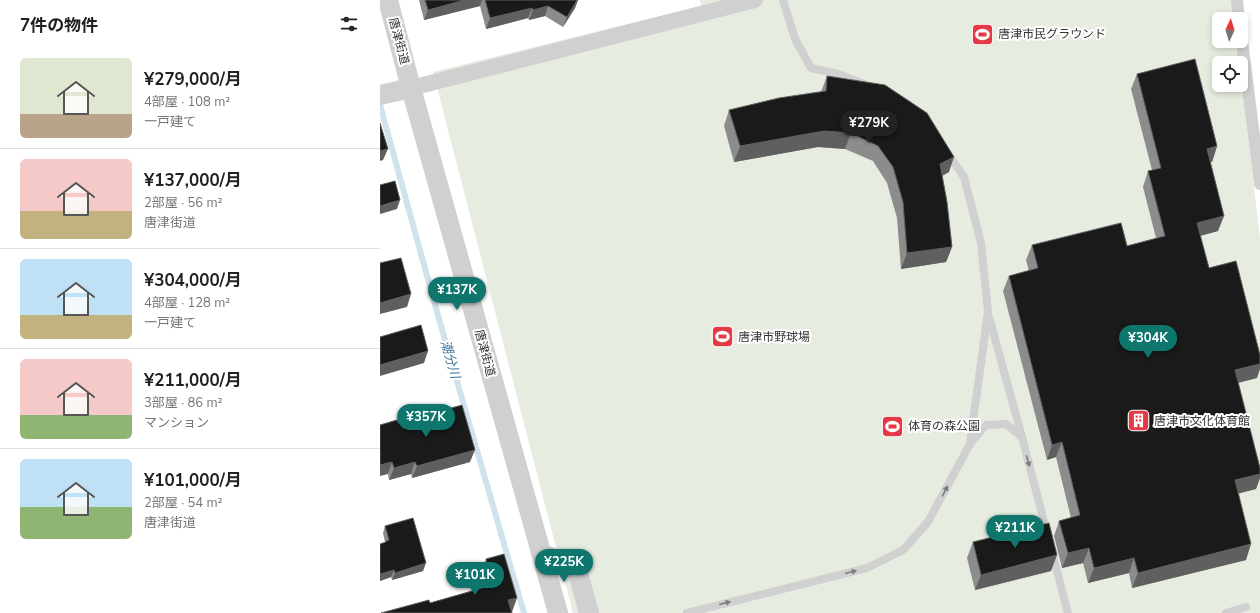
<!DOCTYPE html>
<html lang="ja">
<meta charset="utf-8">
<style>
body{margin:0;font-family:"Nunito Sans","Noto Sans JP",sans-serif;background:#f2f2f2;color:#202124;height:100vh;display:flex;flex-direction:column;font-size:15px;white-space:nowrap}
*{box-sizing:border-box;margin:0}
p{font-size:13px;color:#757577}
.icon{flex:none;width:22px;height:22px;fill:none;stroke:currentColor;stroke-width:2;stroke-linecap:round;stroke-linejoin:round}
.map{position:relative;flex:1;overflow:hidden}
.side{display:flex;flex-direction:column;background:#fff;width:380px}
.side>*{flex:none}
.needle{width:26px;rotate:4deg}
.fabs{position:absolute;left:832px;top:12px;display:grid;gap:8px}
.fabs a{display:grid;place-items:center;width:36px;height:36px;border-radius:6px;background:#fff;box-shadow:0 2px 6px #0003;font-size:20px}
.price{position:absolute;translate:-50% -34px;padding:0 9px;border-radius:14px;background:#0f766e;color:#fff;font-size:13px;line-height:26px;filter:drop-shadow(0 1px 2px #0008)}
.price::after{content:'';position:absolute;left:50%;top:24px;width:12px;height:9px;margin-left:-6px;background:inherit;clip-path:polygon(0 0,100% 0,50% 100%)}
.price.on{background:#222;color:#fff}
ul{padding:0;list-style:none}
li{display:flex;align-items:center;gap:12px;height:100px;padding:0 20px}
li+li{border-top:1px solid #e0e0e0}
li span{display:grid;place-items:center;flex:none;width:112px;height:80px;border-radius:6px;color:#555}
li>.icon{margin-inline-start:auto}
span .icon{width:48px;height:48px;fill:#fffc;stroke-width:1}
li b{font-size:17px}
h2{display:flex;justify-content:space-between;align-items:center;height:48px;padding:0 20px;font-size:17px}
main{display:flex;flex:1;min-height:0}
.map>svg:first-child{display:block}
.green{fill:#e6ecdf}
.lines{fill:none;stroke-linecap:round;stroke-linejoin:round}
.stream{stroke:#cfe2ee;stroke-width:6}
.service{stroke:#d0d0d0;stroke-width:8}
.pedestrian{stroke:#d0d0d0;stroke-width:12}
.minor{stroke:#d0d0d0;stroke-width:16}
.tertiary{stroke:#d0d0d0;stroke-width:20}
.wall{fill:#8c8c8c}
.shaded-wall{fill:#5f5f5f}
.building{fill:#1a1a1a;stroke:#5f5f5f}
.oneway{fill:#7a7a7a}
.labels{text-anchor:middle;stroke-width:4;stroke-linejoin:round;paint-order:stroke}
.poi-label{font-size:12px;fill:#333;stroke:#fff;text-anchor:start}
.street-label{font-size:12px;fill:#333;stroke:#fff}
.water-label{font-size:13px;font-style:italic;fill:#3f7597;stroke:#fff}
</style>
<main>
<section class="side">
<h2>7件の物件<svg class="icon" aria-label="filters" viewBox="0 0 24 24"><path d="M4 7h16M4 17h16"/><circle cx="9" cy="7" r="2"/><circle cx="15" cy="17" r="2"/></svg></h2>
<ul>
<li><span style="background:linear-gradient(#dfe7d0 70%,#b9a48a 0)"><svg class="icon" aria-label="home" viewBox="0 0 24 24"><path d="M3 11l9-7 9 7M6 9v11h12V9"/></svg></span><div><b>¥279,000/月</b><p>4部屋 · 108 m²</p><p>一戸建て</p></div></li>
<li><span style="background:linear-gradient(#f6c9c9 65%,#c2b280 0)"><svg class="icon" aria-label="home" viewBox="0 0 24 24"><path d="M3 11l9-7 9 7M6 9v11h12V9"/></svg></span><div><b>¥137,000/月</b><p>2部屋 · 56 m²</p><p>唐津街道</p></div></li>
<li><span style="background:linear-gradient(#bfe0f5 70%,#c2b280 0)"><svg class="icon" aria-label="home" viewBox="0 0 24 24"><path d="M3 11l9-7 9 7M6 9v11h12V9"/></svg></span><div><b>¥304,000/月</b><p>4部屋 · 128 m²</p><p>一戸建て</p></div></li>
<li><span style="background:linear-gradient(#f6c9c9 70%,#8fb573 0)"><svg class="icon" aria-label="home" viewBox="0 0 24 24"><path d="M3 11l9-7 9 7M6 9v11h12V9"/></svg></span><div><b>¥211,000/月</b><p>3部屋 · 86 m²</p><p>マンション</p></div></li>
<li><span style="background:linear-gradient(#bfe0f5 60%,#8fb573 0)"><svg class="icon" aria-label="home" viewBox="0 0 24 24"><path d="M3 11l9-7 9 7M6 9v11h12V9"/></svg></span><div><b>¥101,000/月</b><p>2部屋 · 54 m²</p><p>唐津街道</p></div></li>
</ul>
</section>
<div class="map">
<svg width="880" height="613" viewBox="0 0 880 613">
<rect width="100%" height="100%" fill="#fff"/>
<path class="green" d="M320 0H851L854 19H839V41H856L859 63H839V85H861V79L880 238V613H193L53 72 321 6Z"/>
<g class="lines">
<path class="stream" d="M0 105 57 312 144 613"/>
<g class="service">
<path d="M403 0 415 39 431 68 458 74 484 84"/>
<path d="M568 154 584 177 601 243 608 312 590 443"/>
<path d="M609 317 642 437"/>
<path d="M672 552 688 613"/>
<path d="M307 613 487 568 523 550 548 522 590 444 606 425 626 424 642 437 667 533"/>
<path d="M846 613 866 607"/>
</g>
<g class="pedestrian">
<path d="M857 0 859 19"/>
<path d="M861 33 880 184"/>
</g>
<path class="minor" d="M31 88 375 0"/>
<g class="tertiary">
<path d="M8 0 31 88 178 613"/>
<path d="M0 95 31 88"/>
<path d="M161 553 197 570 209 613"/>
</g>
</g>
<g class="wall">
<path d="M39 0H198L195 8 183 27 165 16 149 20 148 18 106 29 100 6 44 20Z"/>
<path d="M757 74 837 146 832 162H830L838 231 820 236 829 268 877 378 858 383 880 468V478L876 489 858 493 866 560 752 588 749 573 708 583 703 563 682 568 674 536 679 521 691 518 676 457 667 460 623 291 629 276 649 271 646 260 652 245 747 246 776 238 763 187 768 171 772 170 751 89Z"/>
<path d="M447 76 569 172 562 176 572 247 566 262 521 269 517 218 507 183 493 161 465 149 438 147 354 162 344 126 349 110 441 92Z"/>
<path d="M18 423 90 462 32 478 31 474 9 480 8 474Z"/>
<path d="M5 526 43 571 12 580 11 577 0 581V544L5 543V542L3 533Z"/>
<path d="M593 542 671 571 595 590 587 558Z"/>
<path d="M106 559 132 612 50 603 105 587 101 573Z"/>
</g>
<g class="shaded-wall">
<path d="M85 0H102L100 6 44 20 48 10Z"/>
<path d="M197 0H198L195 8 183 27 187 17Z"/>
<path d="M168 6 165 16 149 20 153 10Z"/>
<path d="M152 8 148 18 106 29 110 18Z"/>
<path d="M444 131 471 133 465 149 438 147 354 162 360 146Z"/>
<path d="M837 146 832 162 821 164 827 149Z"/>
<path d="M8 149 3 160 0 161V151Z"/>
<path d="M574 157 569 172 554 180 560 164Z"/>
<path d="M20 200 17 209 0 214V206Z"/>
<path d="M844 216 838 231 812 238 817 223Z"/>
<path d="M572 247 566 262 521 269 527 253Z"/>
<path d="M31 294 27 307 0 314V303Z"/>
<path d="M48 351 44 363 0 376V365Z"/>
<path d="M880 364V369L877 378 849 385 855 370Z"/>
<path d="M682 442 676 457 667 460 672 445Z"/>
<path d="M95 450 90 462 32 478 37 466Z"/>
<path d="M12 462 8 474 0 476V465Z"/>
<path d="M35 462 31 474 9 480 14 468Z"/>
<path d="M880 474V478L876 489 849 496 855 480Z"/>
<path d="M871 544 866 560 752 588 758 573Z"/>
<path d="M709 548 703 563 682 568 688 553Z"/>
<path d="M677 555 671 571 595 590 601 575Z"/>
<path d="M754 558 749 573 708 583 714 568Z"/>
<path d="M46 563 43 571 12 580 15 573Z"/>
<path d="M14 570 11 577 0 581V574Z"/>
<path d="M137 598 132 612 127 613 128 600Z"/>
</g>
<g class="building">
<path d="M45 0H85L48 10Z"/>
<path d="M105 0H197L187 17 168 6 153 10 152 8 110 18Z"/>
<path d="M815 59 837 146 827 149 844 216 817 223 829 268 856 261 880 355V364L855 370 880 468V474L855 480 871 544 758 573 754 558 714 568 709 548 688 553 679 521 700 515 682 442 672 445 629 276 658 268 652 245 741 223 747 246 785 236 768 171 781 168 757 74Z"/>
<path d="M447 76 505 85 547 113 574 157 560 164 567 202 572 247 527 253 523 202 513 167 498 146 471 133 444 131 360 146 349 110 399 98 446 91Z"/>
<path d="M0 123 8 149 0 151Z"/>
<path d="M15 181 20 200 0 206V185Z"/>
<path d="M21 258 31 294 0 303V263Z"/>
<path d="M41 325 48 351 0 365V337Z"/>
<path d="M82 405 95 450 37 466 35 462 14 468 12 462 0 465V425L17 420 18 423Z"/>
<path d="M33 518 46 563 15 573 14 570 0 574V544L6 542V541L9 540 5 526Z"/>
<path d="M669 523 677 555 601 575 593 542Z"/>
<path d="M124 554 137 598 128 600 132 613H1L49 600 50 603 113 585 106 559Z"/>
</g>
<defs><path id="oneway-solid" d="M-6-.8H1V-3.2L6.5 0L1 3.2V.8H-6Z"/></defs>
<g class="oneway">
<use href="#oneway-solid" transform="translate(648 461) rotate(75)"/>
<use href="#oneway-solid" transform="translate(565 491) rotate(-62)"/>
<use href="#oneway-solid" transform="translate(471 572) rotate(-14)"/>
<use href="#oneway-solid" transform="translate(345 603) rotate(-14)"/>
</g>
<defs>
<symbol id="stadium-square" viewBox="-11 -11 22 22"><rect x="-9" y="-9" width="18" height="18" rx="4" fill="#e63946" stroke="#fff"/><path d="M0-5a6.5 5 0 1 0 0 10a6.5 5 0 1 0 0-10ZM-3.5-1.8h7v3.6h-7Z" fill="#fff"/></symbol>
<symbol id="building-square" viewBox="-11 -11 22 22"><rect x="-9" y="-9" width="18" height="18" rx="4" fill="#e63946" stroke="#fff"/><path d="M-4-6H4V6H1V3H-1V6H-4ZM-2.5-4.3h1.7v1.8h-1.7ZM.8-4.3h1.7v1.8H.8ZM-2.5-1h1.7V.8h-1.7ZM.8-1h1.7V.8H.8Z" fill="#fff"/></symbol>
</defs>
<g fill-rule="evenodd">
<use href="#stadium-square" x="590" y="22" width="25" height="25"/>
<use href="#stadium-square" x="330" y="324" width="25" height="25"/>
<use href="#building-square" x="746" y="408" width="25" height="25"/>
<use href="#stadium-square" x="500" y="414" width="25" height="25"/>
</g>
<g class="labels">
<g class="poi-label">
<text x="618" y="38">唐津市民グラウンド</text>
<text x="358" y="341">唐津市野球場</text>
<text x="774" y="425">唐津市文化体育館</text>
<text x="528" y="430">体育の森公園</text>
</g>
<g class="street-label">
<text transform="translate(19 41) rotate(75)" y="4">唐津街道</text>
<text transform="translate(105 353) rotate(75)" y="4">唐津街道</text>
</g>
<g class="water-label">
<text transform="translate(71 359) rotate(74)" y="5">潮分川</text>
</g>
</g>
</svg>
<div class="fabs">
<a><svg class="needle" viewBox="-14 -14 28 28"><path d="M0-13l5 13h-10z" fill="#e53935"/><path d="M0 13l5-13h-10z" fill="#757577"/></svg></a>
<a><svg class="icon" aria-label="locate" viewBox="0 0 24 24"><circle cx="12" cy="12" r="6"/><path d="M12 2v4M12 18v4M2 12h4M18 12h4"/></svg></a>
</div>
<b class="price on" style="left:489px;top:144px">¥279K</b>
<b class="price" style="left:77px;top:311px">¥137K</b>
<b class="price" style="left:768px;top:359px">¥304K</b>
<b class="price" style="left:46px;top:438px">¥357K</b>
<b class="price" style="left:635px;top:549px">¥211K</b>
<b class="price" style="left:184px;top:583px">¥225K</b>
<b class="price" style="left:95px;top:596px">¥101K</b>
</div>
</main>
